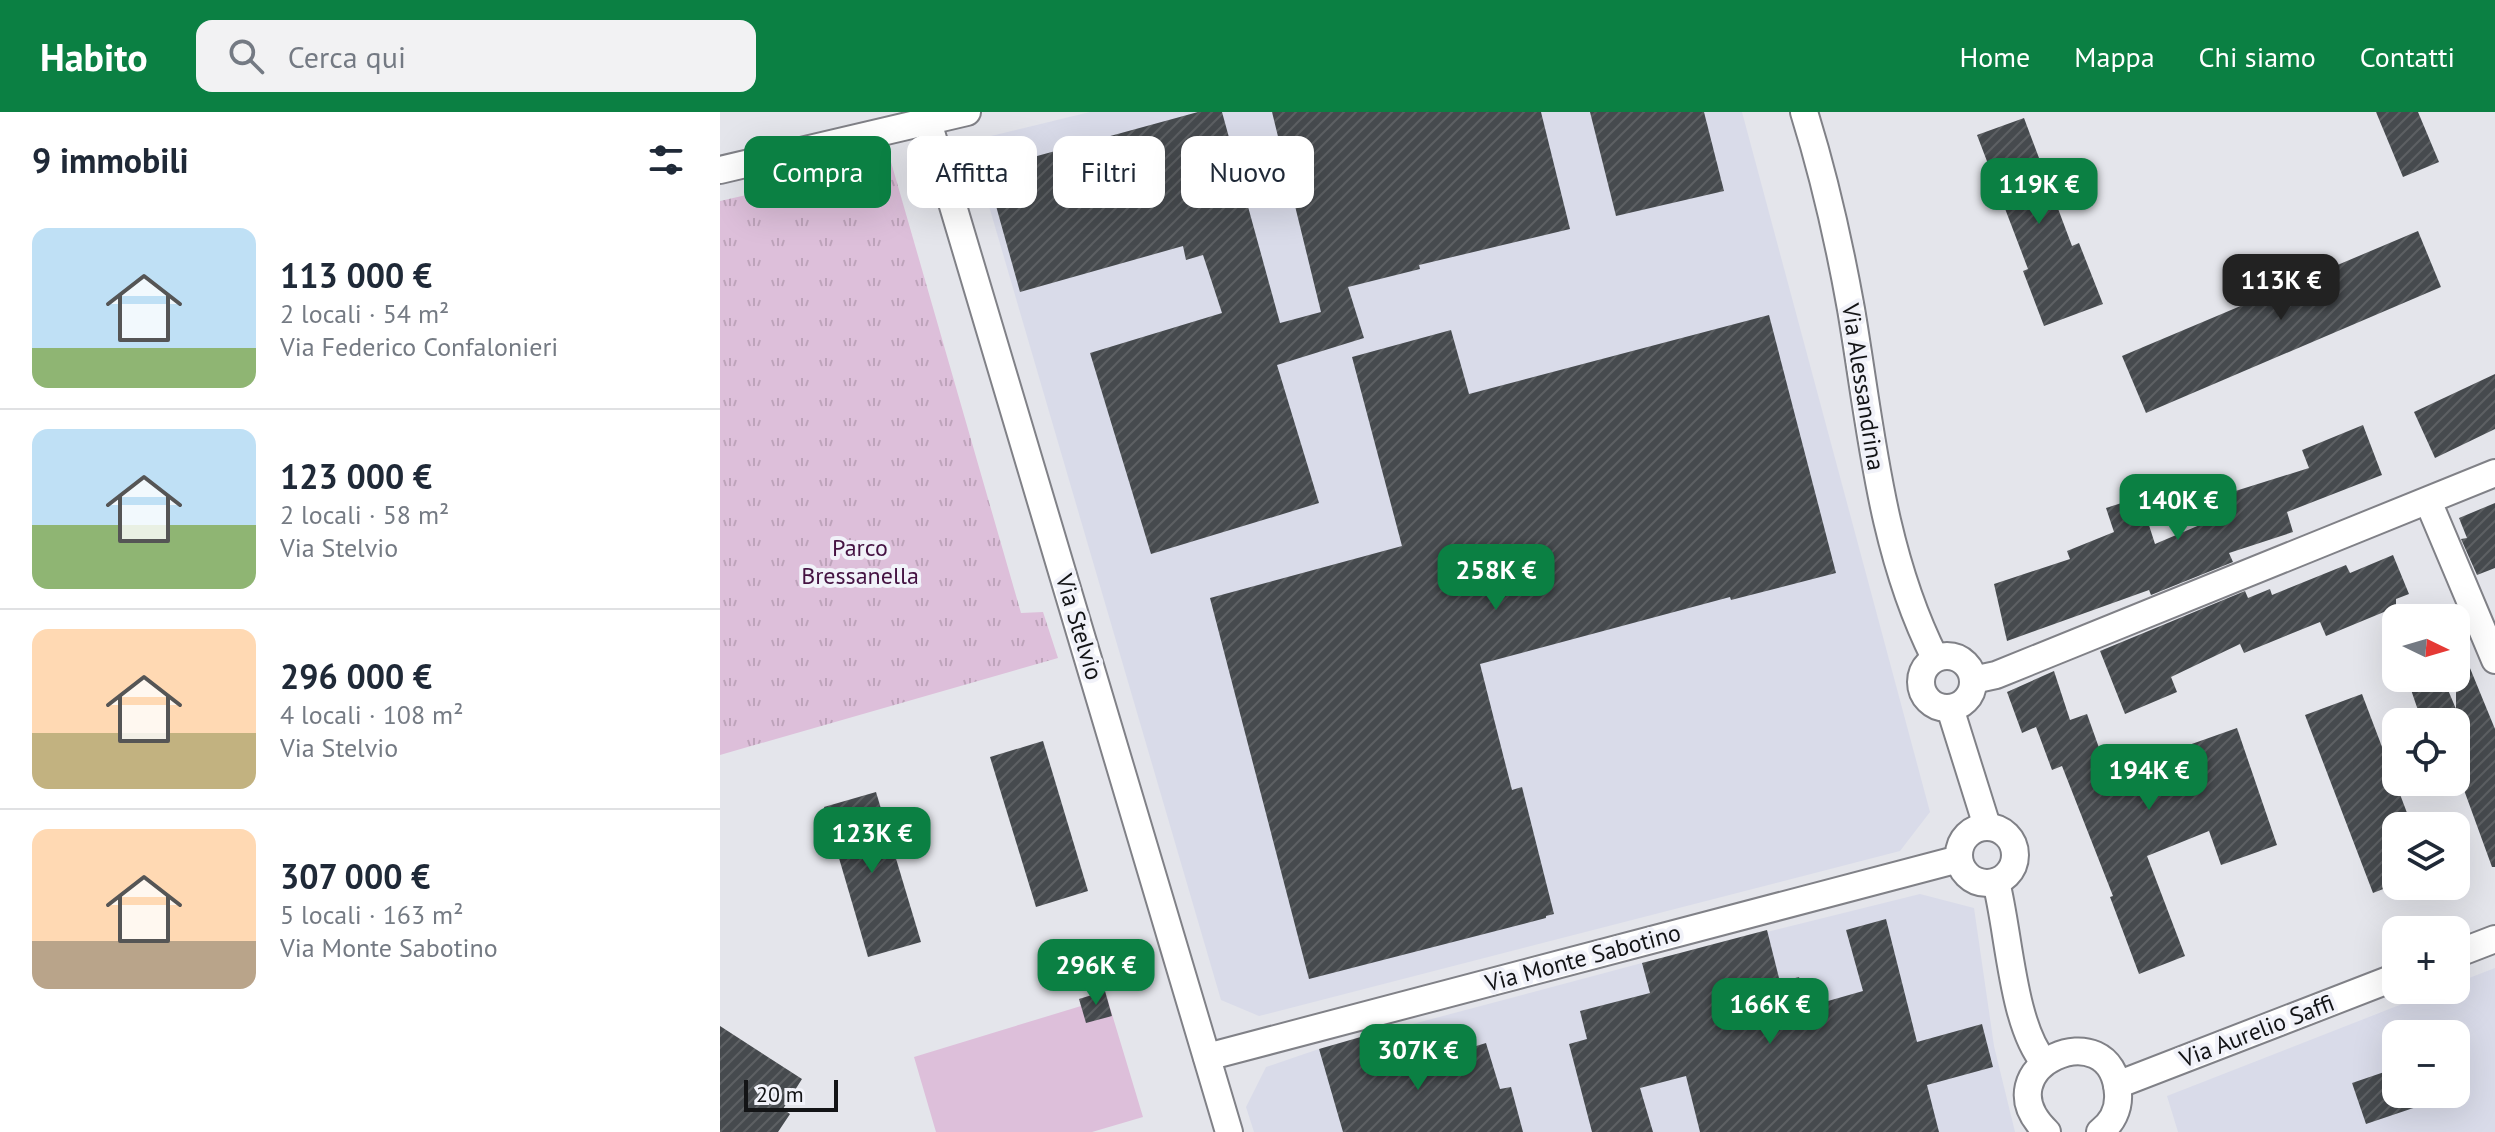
<!DOCTYPE html>
<html lang="it">
<meta charset="utf-8">
<style>
body{margin:0;font-family:"PT Sans",sans-serif;background:#f2f2f3;color:#1f2937;height:100vh;display:flex;flex-direction:column;font-size:30px;white-space:nowrap}
*{box-sizing:border-box;margin:0}
p{font-size:26px;color:#747a83}
.icon{flex:none;width:44px;height:44px;fill:none;stroke:currentColor;stroke-width:2;stroke-linecap:round;stroke-linejoin:round}
.map{position:relative;flex:1;overflow:hidden}
.details{display:flex;flex-direction:column;background:#fff;width:720px}
.details>*{flex:none}
.guide{position:absolute;left:24px;top:24px;width:760px;height:72px;display:flex;gap:16px}
.needle{width:52px;rotate:95deg}
.controls{position:absolute;left:1662px;top:492px;display:grid;gap:16px}
.controls a{display:grid;place-items:center;width:88px;height:88px;border-radius:16px;background:#fff;box-shadow:0 8px 32px #0002;font-size:40px}
.scale{position:absolute;left:24px;bottom:20px;width:94px;box-sizing:border-box;padding-left:8px;border:4px solid #131416;border-top:0;font-size:22px;line-height:28px;white-space:nowrap;color:#131416;-webkit-text-stroke:6px #f1f2f9;paint-order:stroke}
.price{position:absolute;translate:-50% -68px;padding:0 18px;border-radius:16px;background:#0b8043;color:#fff;font-size:26px;line-height:52px;filter:drop-shadow(0 2px 4px #0008)}
.price::after{content:'';position:absolute;left:50%;top:48px;width:24px;height:18px;margin-left:-12px;background:inherit;clip-path:polygon(0 0,100% 0,50% 100%)}
.price.selected{background:#222;color:#fff}
ul{padding:0;list-style:none}
li{display:flex;align-items:center;gap:24px;height:200px;padding:0 32px}
li+li{border-top:2px solid #e0e1e3}
li span{display:grid;place-items:center;flex:none;width:224px;height:160px;border-radius:16px;color:#555}
li>.icon{margin-inline-start:auto}
span .icon{width:96px;height:96px;fill:#fffc;stroke-width:1}
li b{font-size:34px}
h2{display:flex;justify-content:space-between;align-items:center;height:96px;padding:0 32px;font-size:34px}
.chip{padding:0 28px;border-radius:16px;background:#fff;box-shadow:0 8px 32px #0002;font-size:28px;line-height:72px}
.chip.selected{background:#0b8043;color:#fff}
header{display:flex;align-items:center;gap:48px;box-sizing:border-box;height:112px;padding:0 40px;background:#0b8043;color:#fff}
header strong{font-size:38px}
nav{display:flex;gap:44px;margin-inline-start:auto;font-size:28px}
.search{width:560px;height:72px;background:#f2f2f3;display:flex;align-items:center;gap:20px;box-sizing:border-box;padding:0 28px;border-radius:16px;color:#747a83;font-size:30px}
main{display:flex;flex:1;min-height:0}
.map>svg:first-child{display:block}
.built{fill:#d9dbe9;fill-rule:evenodd}
.green{fill:#ddbfda}
.park{fill:url(#park-tufts)}
.building{fill:url(#building-hatch)}
.lines{fill:none;stroke-linecap:round;stroke-linejoin:round}
.minor-casing{stroke:#808187;stroke-width:30}
.minor{stroke:#fff;stroke-width:26}
.labels{text-anchor:middle;stroke-width:8;stroke-linejoin:round;paint-order:stroke}
.street-label{font-size:24px;fill:#131416;stroke:#f1f2f9}
.park-label{font-size:24px;fill:#441242;stroke:#f1f2f9}
</style>
<header>
<strong>Habito</strong>
<div class="search"><svg class="icon" aria-label="search" viewBox="0 0 24 24"><circle cx="10" cy="10" r="6"/><path d="M15 15l6 6"/></svg>Cerca qui</div>
<nav><a>Home</a><a>Mappa</a><a>Chi siamo</a><a>Contatti</a></nav>
</header>
<main>
<section class="details">
<h2>9 immobili<svg class="icon" aria-label="filters" viewBox="0 0 24 24"><path d="M4 7h16M4 17h16"/><circle cx="9" cy="7" r="2"/><circle cx="15" cy="17" r="2"/></svg></h2>
<ul>
<li><span style="background:linear-gradient(#bfe0f5 75%,#8fb573 0)"><svg class="icon" aria-label="home" viewBox="0 0 24 24"><path d="M3 11l9-7 9 7M6 9v11h12V9"/></svg></span><div><b>113 000 €</b><p>2 locali · 54 m²</p><p>Via Federico Confalonieri</p></div></li>
<li><span style="background:linear-gradient(#bfe0f5 60%,#8fb573 0)"><svg class="icon" aria-label="home" viewBox="0 0 24 24"><path d="M3 11l9-7 9 7M6 9v11h12V9"/></svg></span><div><b>123 000 €</b><p>2 locali · 58 m²</p><p>Via Stelvio</p></div></li>
<li><span style="background:linear-gradient(#ffd9b3 65%,#c2b280 0)"><svg class="icon" aria-label="home" viewBox="0 0 24 24"><path d="M3 11l9-7 9 7M6 9v11h12V9"/></svg></span><div><b>296 000 €</b><p>4 locali · 108 m²</p><p>Via Stelvio</p></div></li>
<li><span style="background:linear-gradient(#ffd9b3 70%,#b9a48a 0)"><svg class="icon" aria-label="home" viewBox="0 0 24 24"><path d="M3 11l9-7 9 7M6 9v11h12V9"/></svg></span><div><b>307 000 €</b><p>5 locali · 163 m²</p><p>Via Monte Sabotino</p></div></li>
</ul>
</section>
<div class="map">
<svg width="1775" height="1020" viewBox="0 0 1775 1020">
<defs>
<pattern id="park-tufts" width="24" height="20" patternUnits="userSpaceOnUse" patternTransform="scale(2)"><rect width="24" height="20" fill="#ddbfda"/><path d="M3 7l-1-3M5 7V3M7 7l1-3M15 17l-1-3M17 17v-4M19 17l1-3" fill="none" stroke="#bda3ba"/></pattern>
<pattern id="building-hatch" width="6" height="6" patternUnits="userSpaceOnUse" patternTransform="scale(2)"><rect width="6" height="6" fill="#464a4e"/><path d="M-1 1l2-2M0 6l6-6M5 7l2-2" fill="none" stroke="#5d6063"/></pattern>
</defs>
<rect width="100%" height="100%" fill="#e4e5eb"/>
<g class="built">
<path d="M370 0H1022L1210 700 1180 739 539 904 501 888 250 29Z"/>
<path d="M1200 782 1254 796 1274 934 1295 1020H534L526 995 546 955 599 937 922 851Z"/>
<path d="M1775 856V1020H1458L1447 984 1718 878H1736V871ZM1676 922H1736V982H1676Z"/>
</g>
<path class="green" d="M385 879 423 1005 372 1020H216L194 945 361 894 359 887Z"/>
<path class="park" d="M171 50 301 501 323 500 338 546 0 643V89Z"/>
<g class="building">
<path d="M478 0H502L560 211 601 200 552 0H821L850 117 699 153 700 157 628 175 644 226 557 253 599 391 431 442 370 241 502 201 483 143 466 148 463 134 300 180 266 58Z"/>
<path d="M870 0H984L1004 79 896 104Z"/>
<path d="M1656 0H1698L1719 50 1683 65Z"/>
<path d="M1304 6 1352 134 1359 131 1383 192 1324 214 1303 159 1308 157 1257 23Z"/>
<path d="M1698 119 1721 175 1426 301 1402 244Z"/>
<path d="M1049 203 1116 461 1011 488 1010 485 760 552 792 678 802 675 834 802 826 804V806L589 867 490 486 682 434 632 245 731 218 749 282Z"/>
<path d="M1775 262V317L1715 346 1694 300Z"/>
<path d="M1643 313 1662 363 1567 400 1573 420 1509 441 1513 450 1431 483 1429 478 1287 529 1274 472 1350 447 1347 439 1394 420 1386 396 1420 385 1435 432 1515 398 1509 381 1589 356 1582 338Z"/>
<path d="M1775 391V456L1757 463 1741 427 1747 426 1739 406Z"/>
<path d="M1673 443 1689 482 1676 487V495L1606 524 1600 510 1524 541 1520 532 1451 565 1457 580 1405 602 1380 539 1525 479 1528 486 1550 477 1552 483 1626 453 1630 461Z"/>
<path d="M1736 522 1775 617V755H1772L1736 656V610H1702L1687 566H1723L1736 597Z"/>
<path d="M1334 559 1350 608 1367 602 1394 678 1454 655 1449 640 1517 616 1557 733 1501 753 1489 719 1427 744 1465 844 1419 862 1390 785 1393 784 1342 654 1332 658 1316 615 1302 621 1287 580Z"/>
<path d="M1642 582 1692 714H1676V772L1653 781 1585 603Z"/>
<path d="M323 629 368 779 316 795 270 645Z"/>
<path d="M156 680 201 830 148 845 104 695Z"/>
<path d="M1166 807 1197 930 1262 912 1273 955 1207 973 1219 1020H980L966 964 920 976 933 1020H872L849 932 867 927 860 899 930 881 922 851 1047 818 1060 870 1079 865 1087 895 1143 879 1126 818Z"/>
<path d="M385 879 392 904 366 911 359 887Z"/>
<path d="M0 914 82 967 63 997 70 1002 58 1020H0Z"/>
<path d="M651 922 664 962 766 931 780 977 791 975 803 1020H623L599 937Z"/>
<path d="M1676 956V982H1722L1723 986 1646 1012 1632 971Z"/>
</g>
<g class="lines">
<defs>
<g id="minor">
<path d="M1084 0C1104 64 1119 130 1131 197 1151 315 1160 437 1215 546"/>
<path d="M208 10 509 1020"/>
<path d="M0 58 247 0"/>
<path d="M1708 389 1775 548"/>
<circle cx="1227" cy="570" r="26"/>
<path d="M1253 568 1276 563 1775 361"/>
<path d="M1230 596 1267 714"/>
<circle cx="1267" cy="743" r="28"/>
<path d="M1276 770C1289 819 1292 912 1324 950"/>
<path d="M1736 842 1775 827"/>
<path d="M487 945 1239 747"/>
<path d="M1397 973 1676 865"/>
<path d="M1327 1020C1259 955 1393 897 1398 982 1399 997 1392 1011 1380 1020"/>
</g>
</defs>
<use href="#minor" class="minor-casing"/>
<use href="#minor" class="minor"/>
</g>
<g class="labels">
<g class="street-label">
<text transform="translate(1143 275) rotate(81)" y="8">Via Alessandrina</text>
<text transform="translate(359 515) rotate(73)" y="8">Via Stelvio</text>
<text transform="translate(863 846) rotate(-15)" y="8">Via Monte Sabotino</text>
<text transform="translate(1537 919) rotate(-21)" y="8">Via Aurelio Saffi</text>
</g>
<g class="park-label">
<text x="140" y="444">Parco<tspan x="140" dy="28">Bressanella</tspan></text>
</g>
</g>
</svg>
<div class="controls">
<a><svg class="needle" viewBox="-14 -14 28 28"><path d="M0-13l5 13h-10z" fill="#e53935"/><path d="M0 13l5-13h-10z" fill="#747a83"/></svg></a>
<a><svg class="icon" aria-label="locate" viewBox="0 0 24 24"><circle cx="12" cy="12" r="6"/><path d="M12 2v4M12 18v4M2 12h4M18 12h4"/></svg></a>
<a><svg class="icon" aria-label="layers" viewBox="0 0 24 24"><path d="M12 4l9 5-9 5-9-5zM3 14l9 5 9-5"/></svg></a>
<a>+</a>
<a>−</a>
</div>
<div class="scale">20 m</div>
<b class="price" style="left:1319px;top:114px">119K €</b>
<b class="price selected" style="left:1561px;top:210px">113K €</b>
<b class="price" style="left:1458px;top:430px">140K €</b>
<b class="price" style="left:776px;top:500px">258K €</b>
<b class="price" style="left:1429px;top:700px">194K €</b>
<b class="price" style="left:152px;top:763px">123K €</b>
<b class="price" style="left:376px;top:895px">296K €</b>
<b class="price" style="left:1050px;top:934px">166K €</b>
<b class="price" style="left:698px;top:980px">307K €</b>
<div class="guide">
<a class="chip selected">Compra</a>
<a class="chip">Affitta</a>
<a class="chip">Filtri</a>
<a class="chip">Nuovo</a>
</div>
</div>
</main>
